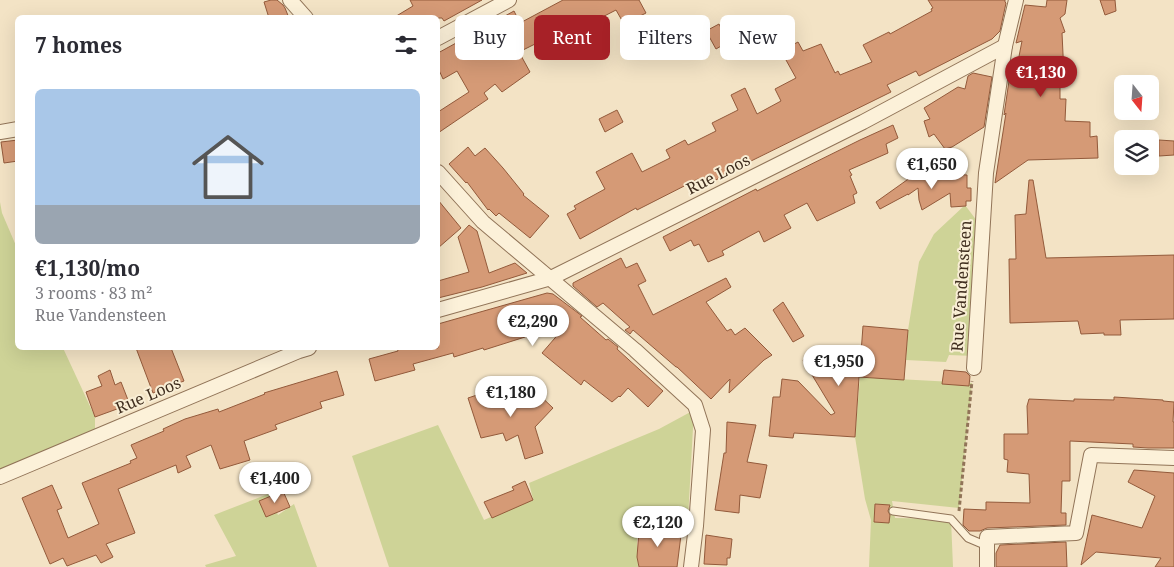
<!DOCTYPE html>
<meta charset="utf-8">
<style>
body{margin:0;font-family:"Noto Serif",serif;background:#f2f2f3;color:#2b2b33;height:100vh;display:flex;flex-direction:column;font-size:19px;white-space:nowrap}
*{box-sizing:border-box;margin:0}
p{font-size:16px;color:#7c7c81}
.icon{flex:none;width:28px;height:28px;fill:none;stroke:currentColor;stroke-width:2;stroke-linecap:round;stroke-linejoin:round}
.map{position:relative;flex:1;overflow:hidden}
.details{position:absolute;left:15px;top:15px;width:425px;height:335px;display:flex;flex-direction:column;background:#fff;border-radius:8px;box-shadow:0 5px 20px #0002}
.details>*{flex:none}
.top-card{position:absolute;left:455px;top:15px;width:475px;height:45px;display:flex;gap:10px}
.needle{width:32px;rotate:163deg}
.tools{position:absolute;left:1114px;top:75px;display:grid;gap:10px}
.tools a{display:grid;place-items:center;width:45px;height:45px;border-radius:8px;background:#fff;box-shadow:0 5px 20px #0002;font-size:25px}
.price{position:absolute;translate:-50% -42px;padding:0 11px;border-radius:18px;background:#fff;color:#222;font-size:16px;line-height:32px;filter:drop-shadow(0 1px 2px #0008)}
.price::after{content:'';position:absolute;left:50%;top:30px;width:15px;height:11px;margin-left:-8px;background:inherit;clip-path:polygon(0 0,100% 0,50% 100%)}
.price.current{background:#a72127;color:#fff}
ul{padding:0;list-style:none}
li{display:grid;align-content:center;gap:10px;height:265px;padding:0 20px}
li+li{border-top:1px solid #e1e1e2}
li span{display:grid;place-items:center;height:155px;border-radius:8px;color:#555}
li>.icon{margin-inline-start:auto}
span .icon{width:90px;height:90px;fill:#fffc;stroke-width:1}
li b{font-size:21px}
h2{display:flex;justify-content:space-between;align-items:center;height:60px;padding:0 20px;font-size:21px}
.tag{padding:0 18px;border-radius:8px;background:#fff;box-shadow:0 5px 20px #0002;font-size:18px;line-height:45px}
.tag.current{background:#a72127;color:#fff}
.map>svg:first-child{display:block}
.green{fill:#ced397}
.building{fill:#d59a76;stroke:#935a3b}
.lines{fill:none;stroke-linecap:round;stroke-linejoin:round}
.lane-casing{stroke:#917458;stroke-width:9}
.street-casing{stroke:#917458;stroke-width:16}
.path{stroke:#917458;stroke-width:3;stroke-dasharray:4 2.5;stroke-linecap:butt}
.lane{stroke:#fcf1d9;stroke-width:7}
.street{stroke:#fcf1d9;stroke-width:14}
.labels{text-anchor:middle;stroke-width:4;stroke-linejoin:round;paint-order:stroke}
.street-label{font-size:16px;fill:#3f2d1e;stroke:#f9eed5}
</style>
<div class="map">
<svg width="1174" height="567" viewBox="0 0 1174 567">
<rect width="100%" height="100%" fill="#f3e3c5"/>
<g class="green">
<path d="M0 202 2 213 17 248 18 348H63L95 417V436L0 483Z"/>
<path d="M965 205 983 229 974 356 949 355 946 362 906 360 908 330 919 262 934 234Z"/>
<path d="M860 377 972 383 959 508 892 501 895 518 951 519 953 567H869L871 520 865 499 855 437Z"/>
<path d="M696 409 693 428 688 519 636 515 638 567H389L352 456 438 425 484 520 533 499 529 483 659 429Z"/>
<path d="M268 494 278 515 294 504 317 567H206L205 565 236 556 214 515Z"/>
</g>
<g class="building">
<path d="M271 0H277L283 5 285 8 289 18H269L264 2Z"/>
<path d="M410 0H482L444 21 442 18H393L413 6Z"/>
<path d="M563 0H639L646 13 624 24 616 10 583 27 581 22 564 29 562 25 539 38 541 41 519 52 530 72 502 92 495 84 484 93 488 99 438 133V112L469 92 457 71 443 79 438 68V53L514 11 520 23Z"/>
<path d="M928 0H1005V2L1006 3 1000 31 992 39 919 76 916 71 887 85 891 92 747 163 703 187 698 179 637 210 636 208 580 239 567 214 576 209 574 206 605 189 596 172 632 153 642 172 670 158 666 150 685 140 688 145 716 131 712 123 738 110 731 95 745 88 757 114 781 101 775 89 796 78 781 51 798 42 803 51 821 44 835 73 838 71 840 75 872 62 863 45 889 32 890 34 932 11 931 9 933 8Z"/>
<path d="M1047 0H1067L1065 14 1060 18 1065 32 1062 33 1064 75H1060V99H1066L1065 121 1090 122V137L1097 136 1098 158 1028 160 995 183 1006 113 1004 115 1009 81 1014 82 1022 41 1016 43 1025 5 1046 7Z"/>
<path d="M1100 0H1115L1116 11 1105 15Z"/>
<path d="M719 24 728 42 716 49 706 31Z"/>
<path d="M973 73 992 77 984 127 952 147 945 149 934 134 929 137 924 121 930 119 924 108 958 87 965 89 968 76Z"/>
<path d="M617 110 623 122 605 132 599 119Z"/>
<path d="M893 125 898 138 886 144 888 153 849 170 852 175 850 176 857 193 853 195 855 203 817 221 807 203 784 215 791 228 764 242 759 231 722 251 724 255 708 262 699 244 694 246 691 240 670 251 663 237 756 189 757 191 860 140Z"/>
<path d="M18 140V161L4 163 1 142Z"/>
<path d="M1159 140 1174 141V155L1159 156Z"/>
<path d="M468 147 475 156 485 148 503 168 524 194 523 195 549 216 530 238 499 213 496 216 489 209 488 210 467 182 466 183 449 164Z"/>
<path d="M921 170 924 175 945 174 967 175V188H971V201H966V206L951 207 950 193 922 210 919 200 918 188 908 195V194L880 209 876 202Z"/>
<path d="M1029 180H1033L1046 258 1174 255V319L1120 320 1121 335H1104V333L1081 334 1078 321 1010 323 1009 259H1016L1015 215 1026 214Z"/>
<path d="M438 200 461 228 438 248Z"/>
<path d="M469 225 477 231 489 273 515 263 527 273 482 287 438 298V281L469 272 458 237Z"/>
<path d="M621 258 626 268 637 263 646 281 638 285 653 315 726 278 731 287 706 302 727 331 731 329 735 335 745 328 772 355 764 360 729 393 730 379 711 399 677 367H676L633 330 630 334 625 330 630 327 603 303 597 307 573 286V283Z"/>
<path d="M547 293 553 294 582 316 580 317 606 340 608 339 618 347 617 349 663 391 648 407 628 388 620 397 619 396 612 402 584 380 581 385 542 353 561 331 544 315 520 322 525 337 484 350 483 348 454 357 453 353 413 364 415 370 375 381 369 359 398 351 397 348H438V324Z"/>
<path d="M783 302 804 336 793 342 773 310Z"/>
<path d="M863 326 908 330 904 380 859 377 855 437 794 433 793 438 769 436 773 397H780L782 379 798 381 831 415 835 413 803 360 851 364 852 352 861 353Z"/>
<path d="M136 348H171L184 381 153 393Z"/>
<path d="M110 370 115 385 121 382 128 400V405L95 417 86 392 102 386 98 376Z"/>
<path d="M944 370 966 372 970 376 969 386 942 384Z"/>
<path d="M337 371 344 395 320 402 322 408 275 425 277 429 244 441 250 460 220 469 211 445 186 456 191 467 178 473 176 465 118 489 135 533 106 544 113 557 101 563 96 555 67 566 63 558 50 564 22 498 52 485 62 508 57 510 68 538 99 524 82 483 131 463 130 461 137 458 131 445 164 431 163 429 185 419 218 409 219 412 265 394 264 393Z"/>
<path d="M498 388 502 400 534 390 553 408 535 427 543 453 525 459 518 435 506 441 503 433 481 438 468 398Z"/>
<path d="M1114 397 1163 400V401L1174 402 1173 422H1174V448H1148L1133 447V444L1070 441V481H1062L1061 513H1066V525L987 528 980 531H969L963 525 964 509 986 510V502L1030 503 1029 474 1007 472 1008 460 1004 459V434H1028L1027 406 1029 399 1074 401V399L1114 400Z"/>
<path d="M727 422 756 425 747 462 767 465 760 498 740 495 739 513 715 510 724 453H726Z"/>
<path d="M1134 470 1174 473V567H1155L1161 558 1096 552 1081 565 1092 515 1142 528 1155 496 1128 482Z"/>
<path d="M525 481 533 500 492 518 484 502 514 490 512 487Z"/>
<path d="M283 491 290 507 266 517 259 501Z"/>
<path d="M875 504 890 505 888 511 890 515 889 523 874 522Z"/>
<path d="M643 525 659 527 658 533 681 535 677 567H639L637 557 639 531H642Z"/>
<path d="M706 535 732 539 730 558H727V565L704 564Z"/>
<path d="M1066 542 1067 567H996V553L1000 545Z"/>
</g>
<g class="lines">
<defs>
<path id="lane" d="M893 511 951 519 968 538 987 546"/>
<g id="street">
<path d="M290 0 306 18"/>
<path d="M438 38 509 0"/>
<path d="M0 132 18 129"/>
<path d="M438 172 483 222 635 350 695 405 703 430 696 526 691 567"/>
<path d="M438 310 551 278 863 122 1005 46"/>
<path d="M974 368 986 173 1005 46 1016 0"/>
<path d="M0 477 299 351 309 348"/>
<path d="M987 567V537L1076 533 1091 455 1174 458"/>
</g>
</defs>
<use href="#lane" class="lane-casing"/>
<use href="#street" class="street-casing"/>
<path class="path" d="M959 511 972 381"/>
<use href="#lane" class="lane"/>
<use href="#street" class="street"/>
</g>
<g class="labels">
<g class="street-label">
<text transform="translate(718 174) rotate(-27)" y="6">Rue Loos</text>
<text transform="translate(961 286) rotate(-86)" y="6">Rue Vandensteen</text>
<text transform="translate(148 395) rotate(-23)" y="6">Rue Loos</text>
</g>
</g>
</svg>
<div class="tools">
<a><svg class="needle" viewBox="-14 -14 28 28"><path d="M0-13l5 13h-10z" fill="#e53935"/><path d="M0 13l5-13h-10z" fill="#7c7c81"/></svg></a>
<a><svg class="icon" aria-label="layers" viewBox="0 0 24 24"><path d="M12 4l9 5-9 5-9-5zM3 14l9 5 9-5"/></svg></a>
</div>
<b class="price current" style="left:1041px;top:98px">€1,130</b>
<b class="price" style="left:932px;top:190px">€1,650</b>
<b class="price" style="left:533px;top:347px">€2,290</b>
<b class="price" style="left:839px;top:387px">€1,950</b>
<b class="price" style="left:511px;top:418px">€1,180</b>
<b class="price" style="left:275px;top:504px">€1,400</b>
<b class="price" style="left:658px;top:548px">€2,120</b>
<div class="top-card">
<a class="tag">Buy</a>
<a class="tag current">Rent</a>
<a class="tag">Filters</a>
<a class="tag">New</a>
</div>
<section class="details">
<h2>7 homes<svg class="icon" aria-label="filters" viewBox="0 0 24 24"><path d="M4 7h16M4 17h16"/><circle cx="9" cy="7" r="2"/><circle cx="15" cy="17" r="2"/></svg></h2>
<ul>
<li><span style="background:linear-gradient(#a9c7e8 75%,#9aa5b1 0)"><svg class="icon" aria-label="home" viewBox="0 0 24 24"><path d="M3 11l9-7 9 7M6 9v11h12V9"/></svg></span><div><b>€1,130/mo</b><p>3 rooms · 83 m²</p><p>Rue Vandensteen</p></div></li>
</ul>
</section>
</div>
